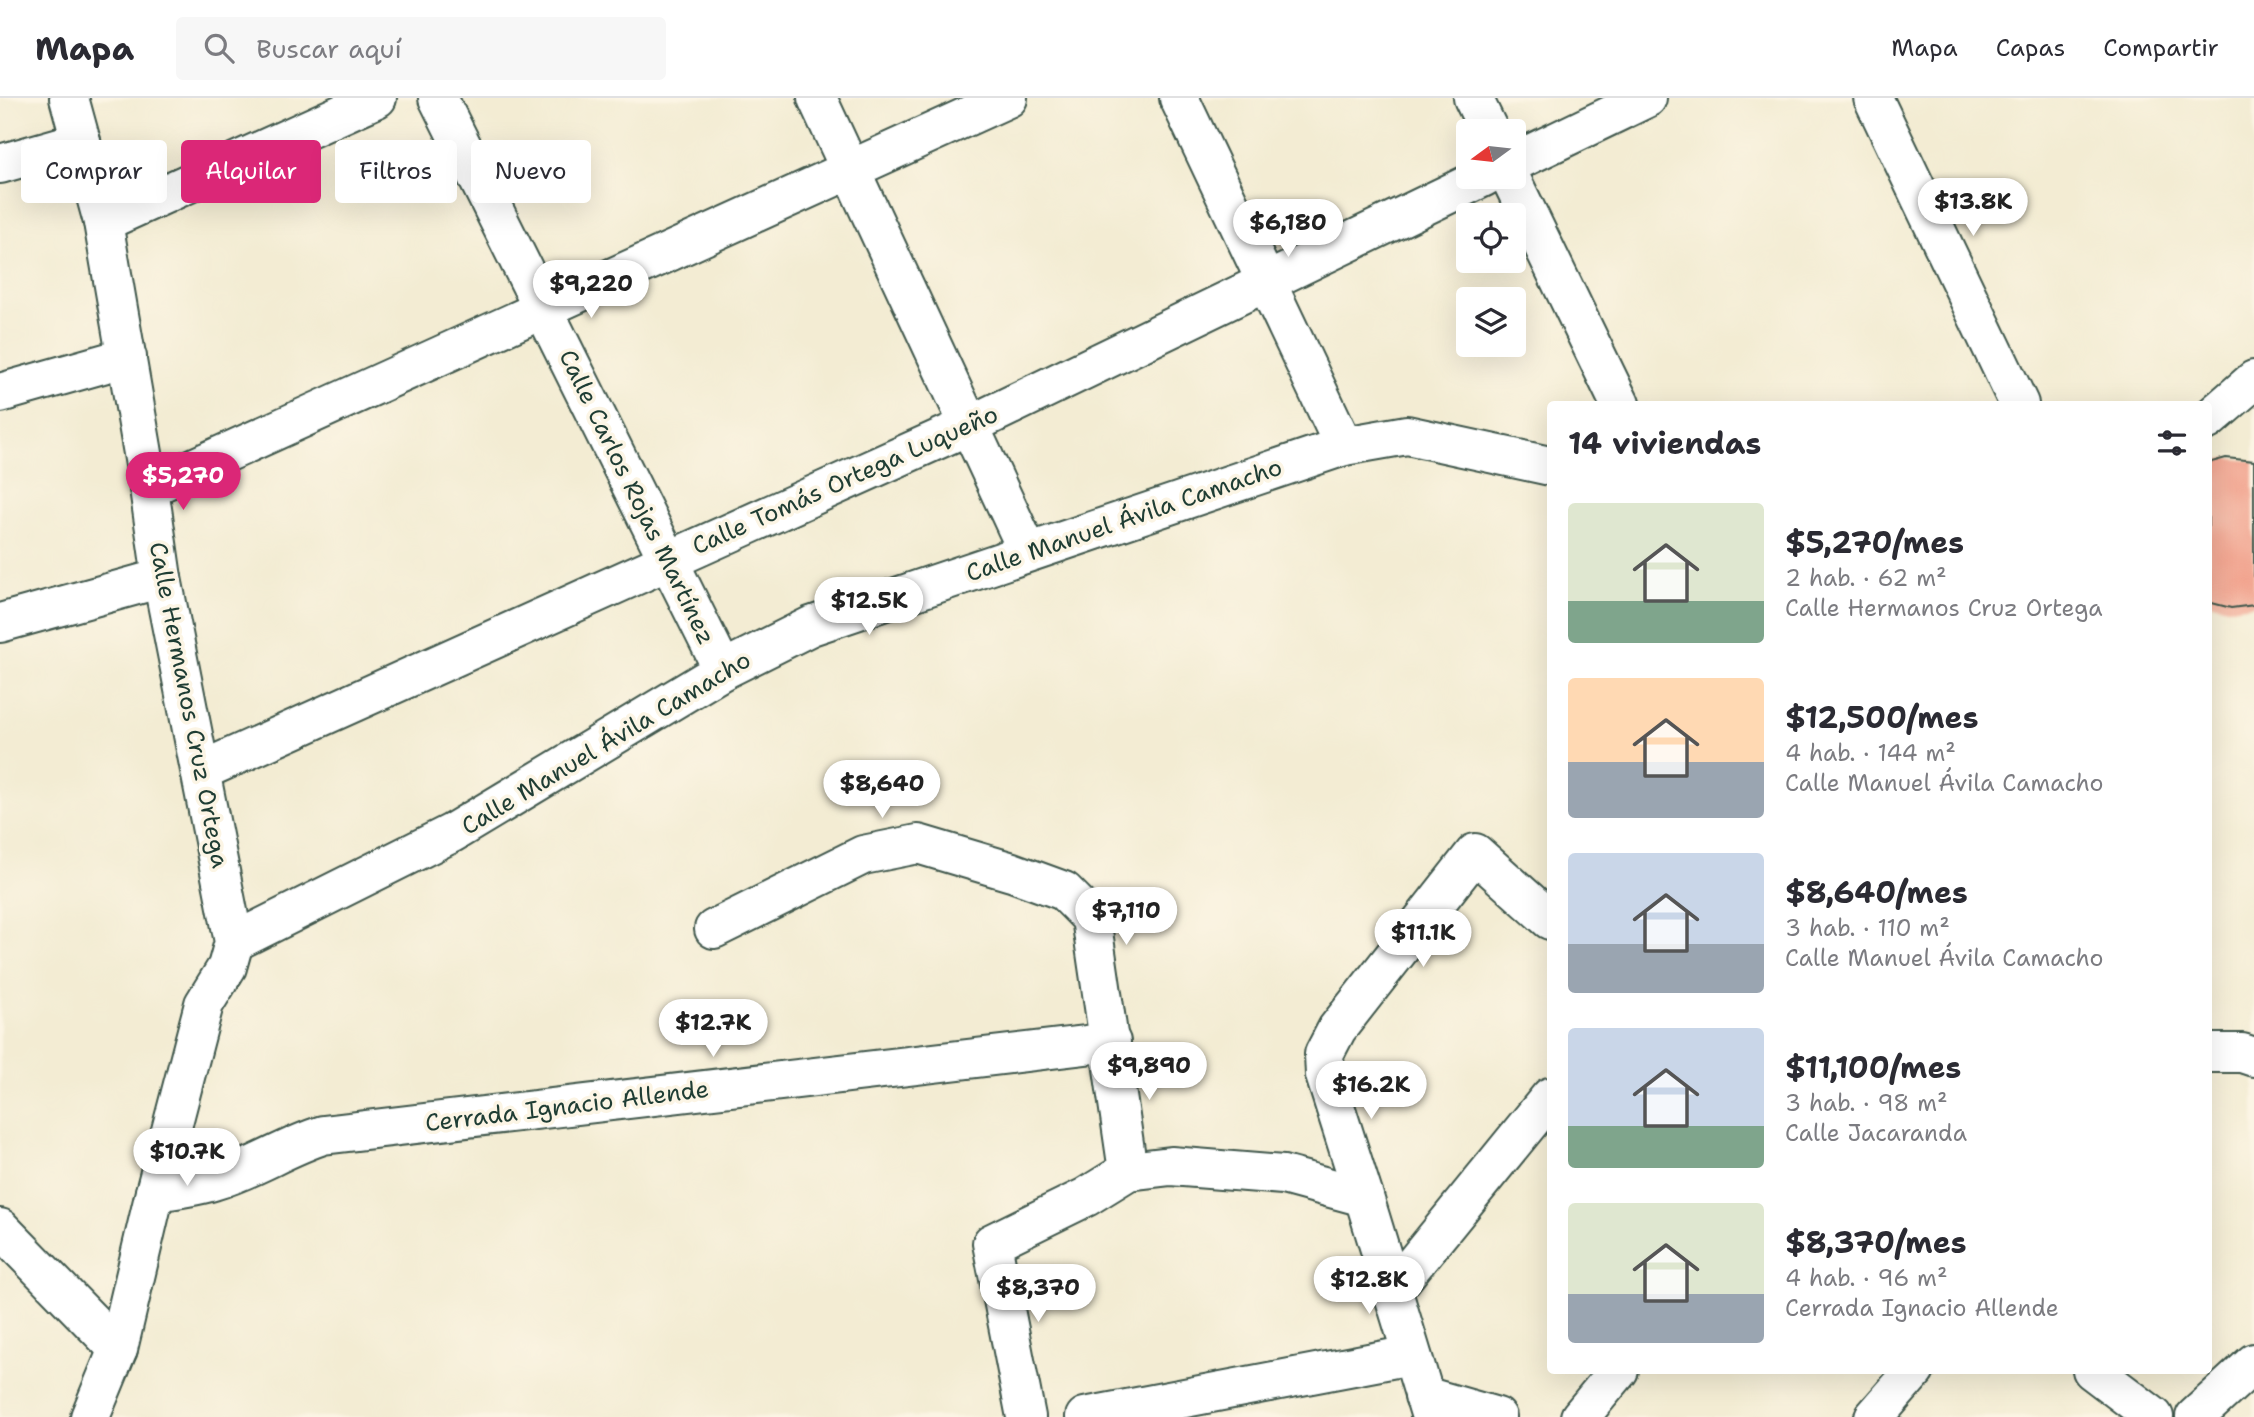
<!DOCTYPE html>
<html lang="es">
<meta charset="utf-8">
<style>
body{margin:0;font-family:"Shantell Sans",sans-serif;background:#f7f7f7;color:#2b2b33;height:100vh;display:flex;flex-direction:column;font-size:26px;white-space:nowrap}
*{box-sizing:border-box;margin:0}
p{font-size:23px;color:#7c7c81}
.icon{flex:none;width:38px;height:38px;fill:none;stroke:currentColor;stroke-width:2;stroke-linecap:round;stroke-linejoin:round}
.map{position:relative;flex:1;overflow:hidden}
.details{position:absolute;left:1547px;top:303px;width:665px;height:973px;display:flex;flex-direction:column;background:#fff;border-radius:7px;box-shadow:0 7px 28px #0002}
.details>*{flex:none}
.banner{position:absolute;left:21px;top:42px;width:665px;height:63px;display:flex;gap:14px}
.needle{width:46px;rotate:255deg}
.tools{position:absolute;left:1456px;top:21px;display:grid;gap:14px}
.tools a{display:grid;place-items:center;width:70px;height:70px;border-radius:7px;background:#fff;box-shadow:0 7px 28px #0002;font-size:35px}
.price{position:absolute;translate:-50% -60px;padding:0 16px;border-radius:24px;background:#fff;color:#222;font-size:23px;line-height:46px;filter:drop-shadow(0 2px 4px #0008)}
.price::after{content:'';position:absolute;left:50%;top:42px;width:21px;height:16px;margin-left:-10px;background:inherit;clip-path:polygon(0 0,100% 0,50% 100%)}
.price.selected{background:#db2777;color:#fff}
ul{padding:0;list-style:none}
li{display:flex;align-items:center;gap:21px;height:175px;padding:0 21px}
li span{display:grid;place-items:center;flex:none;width:196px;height:140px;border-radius:7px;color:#555}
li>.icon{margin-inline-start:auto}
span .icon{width:84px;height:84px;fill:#fffc;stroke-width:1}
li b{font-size:30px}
h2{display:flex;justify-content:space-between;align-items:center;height:84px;padding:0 21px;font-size:30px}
.tag{padding:0 24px;border-radius:7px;background:#fff;box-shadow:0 7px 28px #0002;font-size:24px;line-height:63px}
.tag.selected{background:#db2777;color:#fff}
header{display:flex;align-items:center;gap:42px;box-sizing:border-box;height:98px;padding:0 35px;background:#fff;border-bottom:2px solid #e1e1e2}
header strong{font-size:33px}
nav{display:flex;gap:38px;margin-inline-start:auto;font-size:24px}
.search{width:490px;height:63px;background:#f7f7f7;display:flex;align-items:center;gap:18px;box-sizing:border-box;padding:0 24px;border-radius:7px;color:#7c7c81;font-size:26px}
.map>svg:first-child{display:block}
.building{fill:#f1a08b}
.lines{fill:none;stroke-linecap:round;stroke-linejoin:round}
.minor-casing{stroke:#3f574c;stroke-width:42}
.minor{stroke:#fff;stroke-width:38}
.labels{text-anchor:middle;stroke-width:7;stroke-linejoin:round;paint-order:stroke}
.street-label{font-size:24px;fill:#1f3d34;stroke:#fcf5e5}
</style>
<header>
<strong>Mapa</strong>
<div class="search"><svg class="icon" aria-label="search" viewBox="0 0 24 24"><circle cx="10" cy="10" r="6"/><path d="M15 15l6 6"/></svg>Buscar aquí</div>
<nav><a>Mapa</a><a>Capas</a><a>Compartir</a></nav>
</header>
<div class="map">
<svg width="2254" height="1319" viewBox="0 0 2254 1319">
<rect width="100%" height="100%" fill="#fcf5e5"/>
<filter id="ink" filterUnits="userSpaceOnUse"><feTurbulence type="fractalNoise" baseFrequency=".0143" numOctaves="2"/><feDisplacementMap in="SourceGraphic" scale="14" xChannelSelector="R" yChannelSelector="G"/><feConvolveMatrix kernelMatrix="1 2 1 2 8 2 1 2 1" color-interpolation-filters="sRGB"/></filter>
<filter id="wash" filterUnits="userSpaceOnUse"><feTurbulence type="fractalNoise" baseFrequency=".00686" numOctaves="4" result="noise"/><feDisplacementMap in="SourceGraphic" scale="28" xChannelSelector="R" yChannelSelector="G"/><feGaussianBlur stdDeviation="1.57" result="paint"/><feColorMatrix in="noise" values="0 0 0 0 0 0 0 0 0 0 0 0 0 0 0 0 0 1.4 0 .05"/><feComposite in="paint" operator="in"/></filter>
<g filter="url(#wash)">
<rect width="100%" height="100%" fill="#f3ecd3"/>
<g id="blocks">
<path class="building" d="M2226 360 2254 363V507L2231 510 2208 504V365Z"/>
</g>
</g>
<g filter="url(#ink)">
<use href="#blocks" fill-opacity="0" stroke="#3f574c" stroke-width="2"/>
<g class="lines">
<defs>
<g id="minor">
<path d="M69 0 103 124 149 390 162 480 234 844 227 869 204 906 155 1094 118 1251 90 1319"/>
<path d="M438 0 723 572"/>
<path d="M817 0 1028 454"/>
<path d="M1179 0 1344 348"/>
<path d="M1473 0 1489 33"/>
<path d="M1873 0 2019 306"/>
<path d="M1514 64 1647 0"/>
<path d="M0 66 81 43"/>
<path d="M1510 79 1620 306"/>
<path d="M103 124 377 0"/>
<path d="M0 295 127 259"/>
<path d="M2208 322 2254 282"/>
<path d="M149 390 1008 0"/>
<path d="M0 525 162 480"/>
<path d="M201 673 970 327 1484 79"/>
<path d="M714 831 863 757 918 746 1012 774 1064 793 1091 820 1128 1073"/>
<path d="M234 844 452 735 723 572 811 528 1344 348 1407 337 1550 368"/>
<path d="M2208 955H2242L2254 959"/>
<path d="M155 1094C174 1091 195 1089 213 1083 252 1072 285 1049 323 1037L1111 944"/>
<path d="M0 1130 118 1251"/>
<path d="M1393 1192 1550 999"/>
<path d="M2092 1272 2154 1319"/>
<path d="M1424 1298 1497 1319"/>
<path d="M1026 1319 992 1145 1086 1099 1128 1073 1171 1068 1283 1077 1364 1099"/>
<path d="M1085 1319 1411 1257"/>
<path d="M1431 1319 1364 1099 1325 977 1324 956 1337 931 1475 755 1550 822"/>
<path d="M1580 1319 1619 1272"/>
<path d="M1874 1319 1915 1272"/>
<path d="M2195 1319 2254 1265"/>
</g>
</defs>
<use href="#minor" class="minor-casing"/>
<use href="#minor" class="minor"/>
</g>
</g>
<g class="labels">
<g class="street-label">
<text transform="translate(845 382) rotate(-24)" y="8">Calle Tomás Ortega Luqueño</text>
<text transform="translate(637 399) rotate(64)" y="8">Calle Carlos Rojas Martínez</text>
<text transform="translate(1124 422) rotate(-19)" y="8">Calle Manuel Ávila Camacho</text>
<text transform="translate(189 607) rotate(79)" y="8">Calle Hermanos Cruz Ortega</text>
<text transform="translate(606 645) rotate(-31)" y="8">Calle Manuel Ávila Camacho</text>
<text transform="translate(567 1008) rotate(-7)" y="8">Cerrada Ignacio Allende</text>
</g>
</g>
</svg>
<div class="tools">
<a><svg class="needle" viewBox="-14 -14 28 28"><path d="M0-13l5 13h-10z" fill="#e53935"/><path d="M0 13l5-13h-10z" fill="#7c7c81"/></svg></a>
<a><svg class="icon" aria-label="locate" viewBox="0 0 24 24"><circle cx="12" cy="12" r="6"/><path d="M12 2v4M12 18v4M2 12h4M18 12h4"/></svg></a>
<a><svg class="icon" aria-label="layers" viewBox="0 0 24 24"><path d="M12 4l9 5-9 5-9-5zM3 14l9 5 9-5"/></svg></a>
</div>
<b class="price" style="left:1973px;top:140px">$13.8K</b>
<b class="price" style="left:1288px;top:161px">$6,180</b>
<b class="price" style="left:591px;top:222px">$9,220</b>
<b class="price selected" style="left:183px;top:414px">$5,270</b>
<b class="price" style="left:869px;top:539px">$12.5K</b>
<b class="price" style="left:882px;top:722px">$8,640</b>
<b class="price" style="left:1126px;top:849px">$7,110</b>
<b class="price" style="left:1423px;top:871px">$11.1K</b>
<b class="price" style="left:713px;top:961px">$12.7K</b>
<b class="price" style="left:1149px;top:1004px">$9,890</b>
<b class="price" style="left:1371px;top:1023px">$16.2K</b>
<b class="price" style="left:187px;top:1090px">$10.7K</b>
<b class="price" style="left:1369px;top:1218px">$12.8K</b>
<b class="price" style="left:1038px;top:1226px">$8,370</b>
<div class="banner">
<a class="tag">Comprar</a>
<a class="tag selected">Alquilar</a>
<a class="tag">Filtros</a>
<a class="tag">Nuevo</a>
</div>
<section class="details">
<h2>14 viviendas<svg class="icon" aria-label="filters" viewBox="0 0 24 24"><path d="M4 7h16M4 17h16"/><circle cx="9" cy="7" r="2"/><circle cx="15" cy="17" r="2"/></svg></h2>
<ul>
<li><span style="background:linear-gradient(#dfe7d0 70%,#7fa58c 0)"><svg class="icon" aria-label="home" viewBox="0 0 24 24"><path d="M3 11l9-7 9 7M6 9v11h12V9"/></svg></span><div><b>$5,270/mes</b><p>2 hab. · 62 m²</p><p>Calle Hermanos Cruz Ortega</p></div></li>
<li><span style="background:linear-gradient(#ffd9b3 60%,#9aa5b1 0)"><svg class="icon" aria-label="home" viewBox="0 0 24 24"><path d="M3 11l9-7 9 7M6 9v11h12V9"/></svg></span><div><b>$12,500/mes</b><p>4 hab. · 144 m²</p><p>Calle Manuel Ávila Camacho</p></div></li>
<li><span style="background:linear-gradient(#c9d6e8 65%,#9aa5b1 0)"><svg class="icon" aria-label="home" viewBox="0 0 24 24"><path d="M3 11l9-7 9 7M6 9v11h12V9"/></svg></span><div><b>$8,640/mes</b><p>3 hab. · 110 m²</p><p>Calle Manuel Ávila Camacho</p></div></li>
<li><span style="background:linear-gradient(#c9d6e8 70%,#7fa58c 0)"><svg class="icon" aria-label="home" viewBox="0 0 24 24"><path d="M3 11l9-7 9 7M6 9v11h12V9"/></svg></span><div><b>$11,100/mes</b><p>3 hab. · 98 m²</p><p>Calle Jacaranda</p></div></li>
<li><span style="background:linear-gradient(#dfe7d0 65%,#9aa5b1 0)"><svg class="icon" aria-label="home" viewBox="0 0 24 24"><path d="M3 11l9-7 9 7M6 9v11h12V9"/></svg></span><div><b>$8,370/mes</b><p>4 hab. · 96 m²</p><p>Cerrada Ignacio Allende</p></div></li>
</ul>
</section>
</div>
